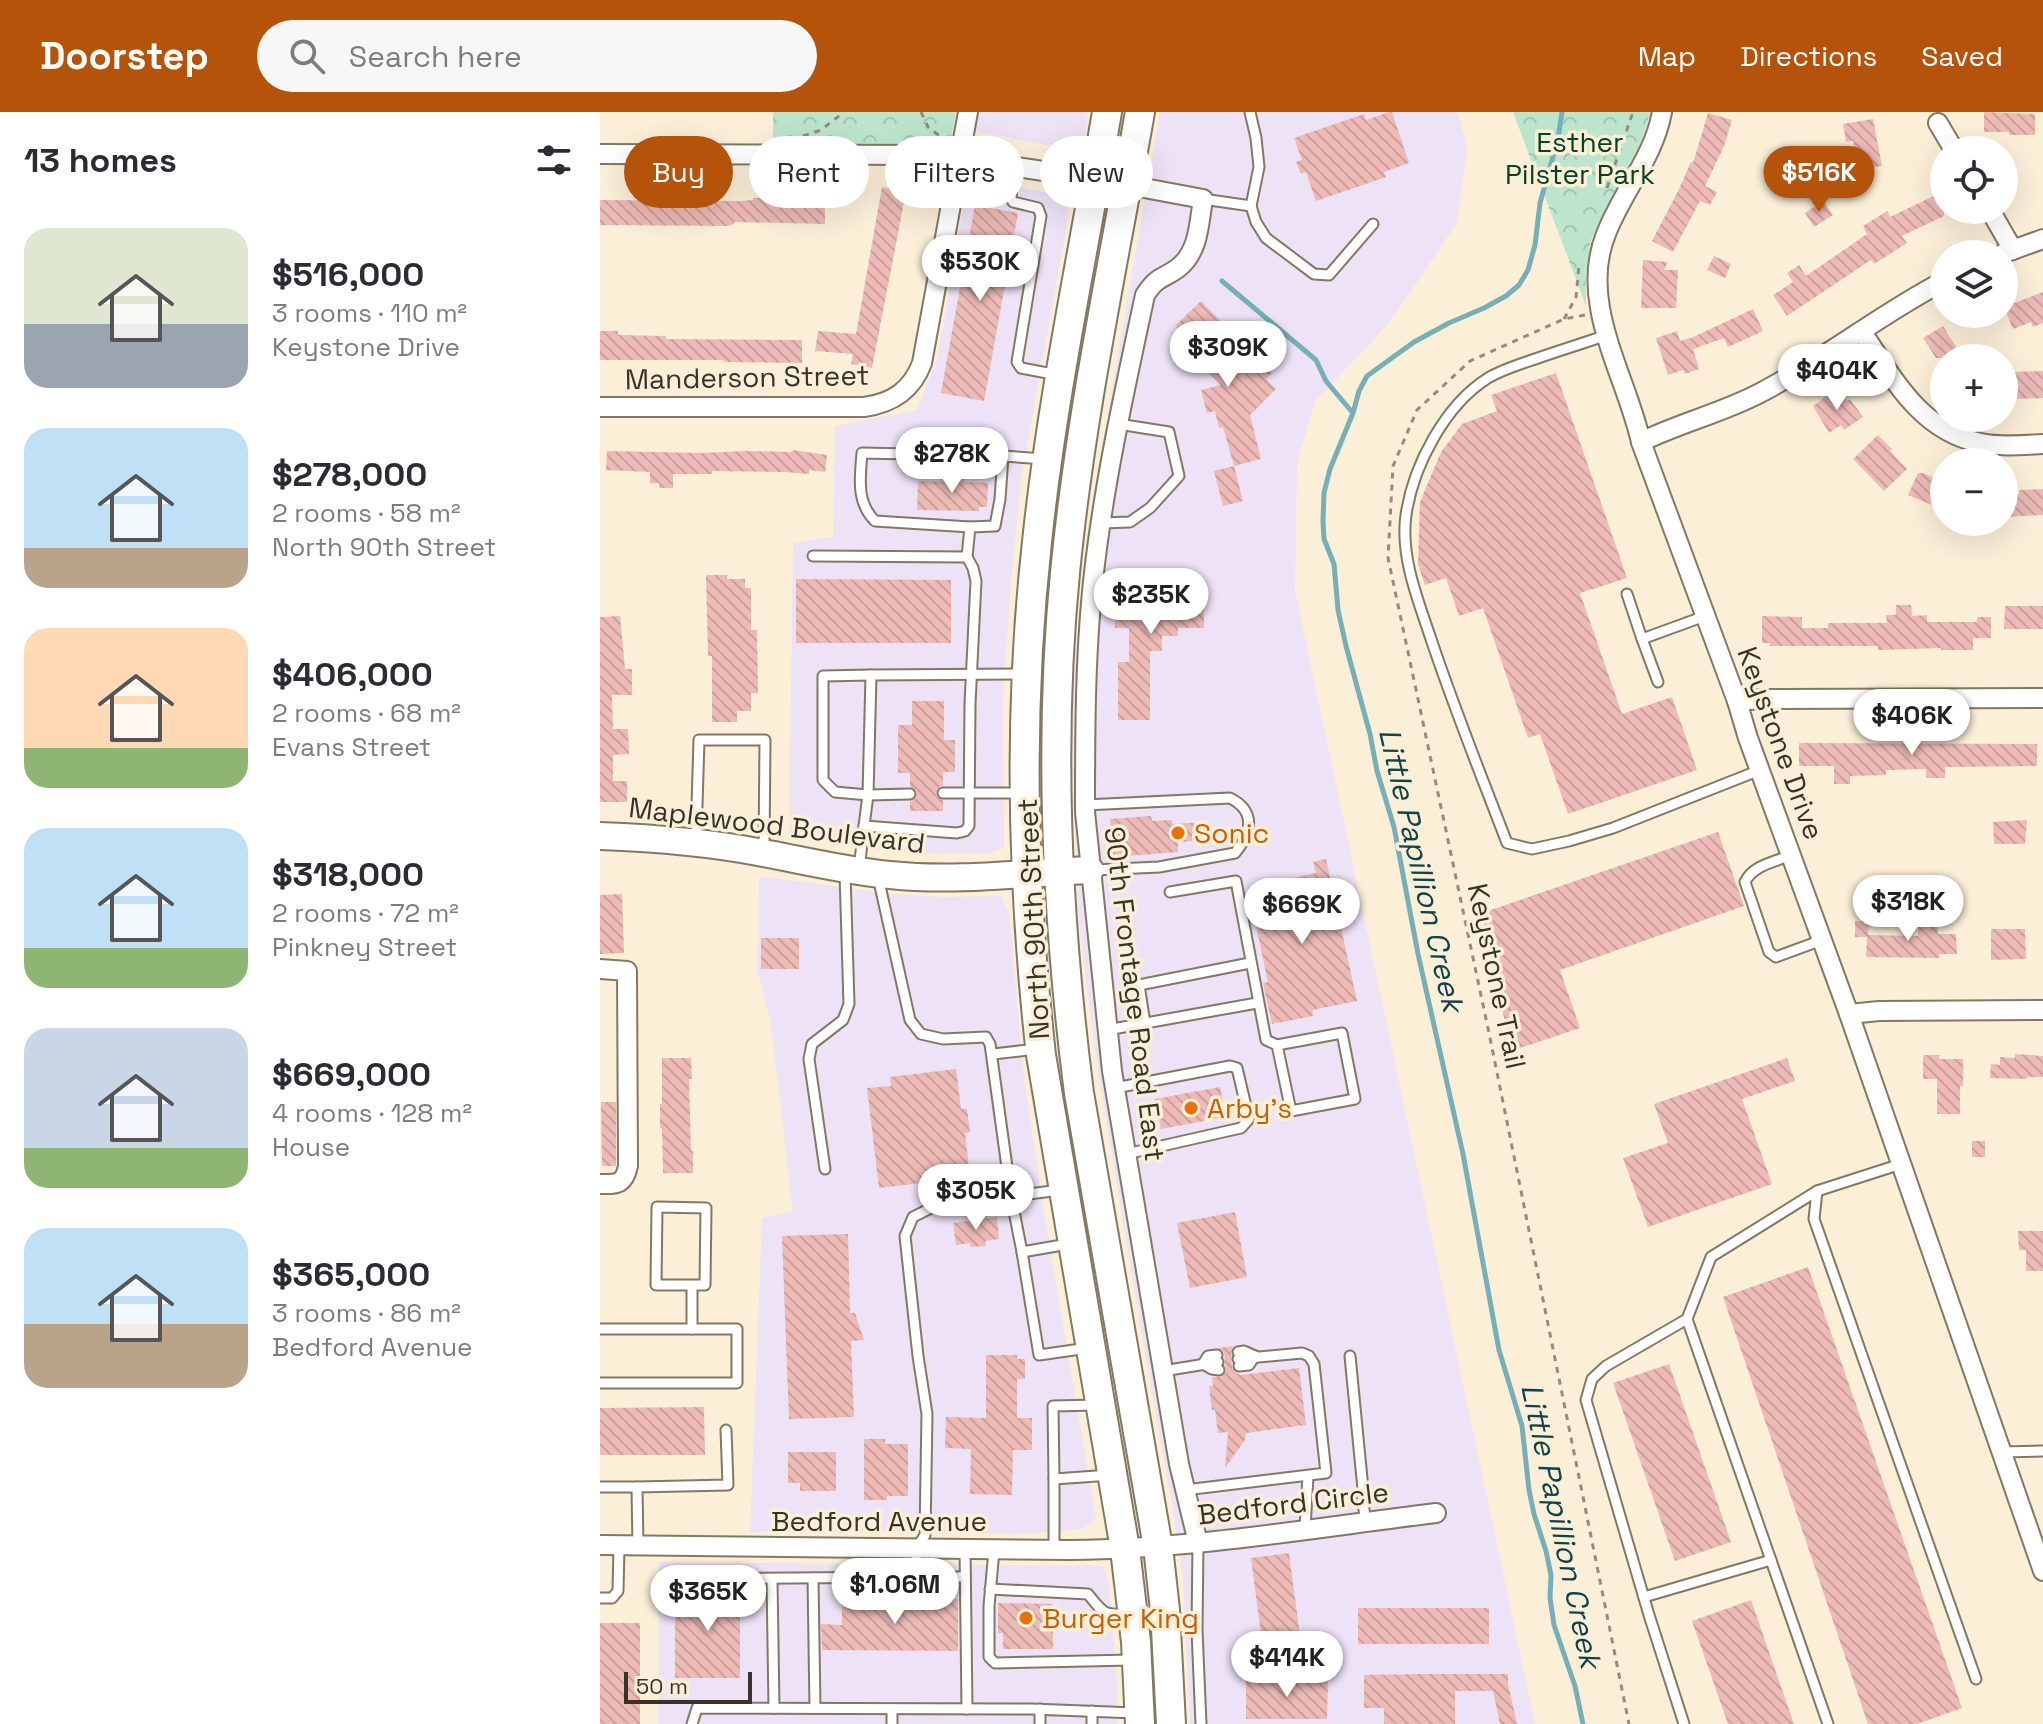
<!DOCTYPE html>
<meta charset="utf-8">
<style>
body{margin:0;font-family:"Space Grotesk",sans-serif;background:#f7f7f7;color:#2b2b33;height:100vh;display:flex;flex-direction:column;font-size:30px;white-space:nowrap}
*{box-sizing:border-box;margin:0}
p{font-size:26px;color:#7c7c81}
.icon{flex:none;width:44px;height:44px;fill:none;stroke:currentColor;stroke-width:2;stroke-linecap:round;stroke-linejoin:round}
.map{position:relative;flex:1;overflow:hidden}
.sheet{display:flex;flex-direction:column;background:#fff;width:600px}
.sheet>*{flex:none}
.top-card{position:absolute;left:24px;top:24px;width:760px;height:72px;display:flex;gap:16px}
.tools{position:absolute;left:1330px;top:24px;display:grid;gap:16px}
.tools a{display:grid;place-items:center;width:88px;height:88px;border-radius:50%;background:#fff;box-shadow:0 8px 32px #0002;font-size:40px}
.scale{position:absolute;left:24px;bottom:20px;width:128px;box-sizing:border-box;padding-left:8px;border:4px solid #373329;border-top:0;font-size:22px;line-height:28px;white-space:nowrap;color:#373329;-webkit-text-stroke:6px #fcefd8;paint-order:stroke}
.price{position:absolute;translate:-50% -68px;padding:0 18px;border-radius:28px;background:#fff;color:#222;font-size:26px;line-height:52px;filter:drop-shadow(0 2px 4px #0008)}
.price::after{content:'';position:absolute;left:50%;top:48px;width:24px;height:18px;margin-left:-12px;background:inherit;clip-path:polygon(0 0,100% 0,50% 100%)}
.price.active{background:#b45309;color:#fff}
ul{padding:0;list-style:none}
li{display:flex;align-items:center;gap:24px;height:200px;padding:0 24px}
li span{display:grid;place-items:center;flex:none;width:224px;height:160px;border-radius:24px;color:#555}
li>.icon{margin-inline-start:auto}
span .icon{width:96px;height:96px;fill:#fffc;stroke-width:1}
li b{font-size:34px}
h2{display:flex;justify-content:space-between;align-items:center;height:96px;padding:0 24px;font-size:34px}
.chip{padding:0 28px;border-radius:36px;background:#fff;box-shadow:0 8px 32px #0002;font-size:28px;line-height:72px}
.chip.active{background:#b45309;color:#fff}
header{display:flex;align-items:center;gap:48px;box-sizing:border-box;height:112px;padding:0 40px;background:#b45309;color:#fff}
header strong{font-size:38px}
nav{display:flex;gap:44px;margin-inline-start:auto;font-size:28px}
.search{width:560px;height:72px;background:#f7f7f7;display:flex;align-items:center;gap:20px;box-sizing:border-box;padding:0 28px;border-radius:44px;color:#7c7c81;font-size:30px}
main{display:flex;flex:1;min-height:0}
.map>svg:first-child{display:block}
.commercial{fill:#ede2f6}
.park{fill:url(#park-crowns)}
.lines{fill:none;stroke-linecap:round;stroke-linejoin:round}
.stream{stroke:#76afb7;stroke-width:5}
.building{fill:url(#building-back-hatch)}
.lane-casing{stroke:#837863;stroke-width:13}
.street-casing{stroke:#837863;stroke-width:22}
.secondary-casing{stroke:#837863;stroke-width:30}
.primary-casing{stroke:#837863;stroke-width:32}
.path{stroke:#958c7c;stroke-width:3;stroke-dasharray:6 6;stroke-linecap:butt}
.lane{stroke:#fff;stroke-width:9}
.street{stroke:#fff;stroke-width:18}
.secondary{stroke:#fff;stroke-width:26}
.primary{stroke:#fff;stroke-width:28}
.food-dot{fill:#e8710a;stroke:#fcefd8;stroke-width:3}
.labels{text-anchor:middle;stroke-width:7;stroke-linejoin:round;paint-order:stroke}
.park-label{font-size:28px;fill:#084026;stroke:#fcefd8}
.street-label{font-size:28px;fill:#373329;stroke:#fcefd8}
.food-label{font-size:28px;fill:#c56008;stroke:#fcefd8;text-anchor:start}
.water-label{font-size:30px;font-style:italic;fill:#0e434a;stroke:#fcefd8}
</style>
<header>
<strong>Doorstep</strong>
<div class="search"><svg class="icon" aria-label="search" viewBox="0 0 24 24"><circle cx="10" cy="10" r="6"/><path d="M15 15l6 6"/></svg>Search here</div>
<nav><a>Map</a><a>Directions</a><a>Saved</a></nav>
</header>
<main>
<section class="sheet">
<h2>13 homes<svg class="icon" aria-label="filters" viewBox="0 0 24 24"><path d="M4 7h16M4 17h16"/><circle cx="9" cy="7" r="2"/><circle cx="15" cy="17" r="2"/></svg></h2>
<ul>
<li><span style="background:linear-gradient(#dfe7d0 60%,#9aa5b1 0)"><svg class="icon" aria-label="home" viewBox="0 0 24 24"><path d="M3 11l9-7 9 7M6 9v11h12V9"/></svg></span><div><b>$516,000</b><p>3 rooms · 110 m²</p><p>Keystone Drive</p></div></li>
<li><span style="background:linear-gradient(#bfe0f5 75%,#b9a48a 0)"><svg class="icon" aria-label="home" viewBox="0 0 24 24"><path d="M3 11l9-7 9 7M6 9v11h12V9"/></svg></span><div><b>$278,000</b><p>2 rooms · 58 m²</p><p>North 90th Street</p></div></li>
<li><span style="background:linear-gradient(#ffd9b3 75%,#8fb573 0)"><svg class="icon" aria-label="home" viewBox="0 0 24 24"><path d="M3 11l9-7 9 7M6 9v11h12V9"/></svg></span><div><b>$406,000</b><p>2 rooms · 68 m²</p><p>Evans Street</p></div></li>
<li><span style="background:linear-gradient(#bfe0f5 75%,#8fb573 0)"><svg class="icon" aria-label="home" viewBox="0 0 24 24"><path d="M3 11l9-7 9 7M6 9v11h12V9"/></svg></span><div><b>$318,000</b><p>2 rooms · 72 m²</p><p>Pinkney Street</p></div></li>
<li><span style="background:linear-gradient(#c9d6e8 75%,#8fb573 0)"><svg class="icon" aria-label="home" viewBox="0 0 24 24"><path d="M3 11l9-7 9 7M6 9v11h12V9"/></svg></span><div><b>$669,000</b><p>4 rooms · 128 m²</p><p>House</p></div></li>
<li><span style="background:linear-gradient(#bfe0f5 60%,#b9a48a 0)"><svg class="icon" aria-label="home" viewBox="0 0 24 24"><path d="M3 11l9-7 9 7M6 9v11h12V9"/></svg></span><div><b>$365,000</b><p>3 rooms · 86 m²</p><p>Bedford Avenue</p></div></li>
</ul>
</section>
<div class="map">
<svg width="1443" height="1612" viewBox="0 0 1443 1612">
<defs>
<pattern id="park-crowns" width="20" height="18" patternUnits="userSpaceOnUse" patternTransform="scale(2)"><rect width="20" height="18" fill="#bde5cc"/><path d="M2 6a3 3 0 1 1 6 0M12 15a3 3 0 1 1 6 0" fill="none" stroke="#a3c5af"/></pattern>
<pattern id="building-back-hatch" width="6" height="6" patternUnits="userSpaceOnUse" patternTransform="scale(2)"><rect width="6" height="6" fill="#edbab6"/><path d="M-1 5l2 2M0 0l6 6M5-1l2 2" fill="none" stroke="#cca09c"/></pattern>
</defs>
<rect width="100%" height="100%" fill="#fcefd8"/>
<g class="commercial">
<path d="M376 0H488L484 29 473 38 373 19Z"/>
<path d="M560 0H858L867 35 857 111 790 210 715 289 697 351 695 479 935 1612H590L583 1467 575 1409 541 1219 494 933 479 811 471 637 474 550 489 411Z"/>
<path d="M368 65 464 84 469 101 421 367 410 481 403 588 404 736 389 741 329 742 276 738 189 720 193 431 233 425 235 314 317 298 338 244Z"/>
<path d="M159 764 292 782 345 785 401 784 410 804 423 960 445 1105 496 1407 483 1417 420 1422 294 1419 150 1420 162 1106 193 1099 170 907 158 860Z"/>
<path d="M59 1450 503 1454 509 1470 517 1571V1612H58Z"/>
</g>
<g class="park">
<path d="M173 0H356L351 27 344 31 337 32H173Z"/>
<path d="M913 0H1051L1037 41 1011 86 991 128 986 160V194Z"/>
</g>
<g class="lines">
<g class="stream">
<path d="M962 0 958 27 940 91 935 133 928 158 919 173 906 184 884 196 849 211 814 230 767 264 759 279 753 301 730 357 724 381 723 409 724 427 734 452 738 498 746 534 770 622 777 659 794 715 818 842 863 1042 899 1238 922 1314 929 1378 934 1402 946 1439 951 1463 950 1486 954 1513 975 1574 983 1612"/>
<path d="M622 169 716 248 726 269 752 300"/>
</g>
</g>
<g class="building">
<path d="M789 0H792L809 51 784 60 786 65 716 89 706 60 701 62 696 50 702 48 694 26 764 2 766 8Z"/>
<path d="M1384 0 1435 2V23H1409V20H1384Z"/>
<path d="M1108 1 1132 8 1124 34 1105 74 1117 80 1110 93 1100 89 1073 140 1052 129 1078 79 1091 50 1093 51Z"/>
<path d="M1273 7 1282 54 1258 58 1253 29 1246 30 1243 12Z"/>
<path d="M282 75 306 80 272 256 251 252 253 242 215 239 218 219 256 222Z"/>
<path d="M1344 79V104L1302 124 1307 131 1274 152 1271 148 1187 204 1173 183 1193 170 1187 161 1199 153 1206 164 1267 122 1263 114 1287 99 1290 105Z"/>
<path d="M185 85 225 86V112L134 110V112L128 114 0 113V88L140 89 153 88V86Z"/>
<path d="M1223 89 1233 103 1214 115 1205 101Z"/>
<path d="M375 93 418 101 384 289 341 281Z"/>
<path d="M1114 144 1131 152 1125 166 1107 158Z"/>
<path d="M1043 148 1068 150 1064 158H1078L1076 196H1041Z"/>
<path d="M1443 180V211L1433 215 1431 210 1413 217 1404 195Z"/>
<path d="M601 189 672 261 666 267 676 277 650 303 661 347 634 354 643 389 623 394 614 359 634 354 623 315 619 316 615 299 607 301 601 278 621 273 586 238 583 239 576 213Z"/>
<path d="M1153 197 1163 219 1128 235 1124 226 1093 237 1099 257 1085 262 1083 258 1068 263 1056 226 1077 219 1080 229 1089 226V227Z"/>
<path d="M1343 214 1363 246H1336L1323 226Z"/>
<path d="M0 219H18V223L66 224V227L202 228V251L124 250V248H0Z"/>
<path d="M1443 259V286L1416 287 1415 260Z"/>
<path d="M956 261 1027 466 980 481 1022 602 1072 585 1097 658 968 702 940 622 928 626 883 496 859 504 846 466 825 473 818 452 820 390 841 340 862 312 897 299 891 283Z"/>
<path d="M1234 279 1240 288 1244 285 1247 289 1250 287 1263 305 1244 318 1241 313 1229 321 1213 294Z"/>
<path d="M1278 323 1292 337 1290 339 1307 357 1284 379 1253 347Z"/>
<path d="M193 338 227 343 225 360 209 358V362L184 360 112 359V362H73V376H59V371H50V360L6 358 7 339 101 341 146 339 192 340Z"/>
<path d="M1318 361H1323L1344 370V398L1308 383Z"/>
<path d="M350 365 365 366V370L388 371 387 395H379V399L317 398 318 369 350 370Z"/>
<path d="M1443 377V403L1404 405V381L1419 382V378Z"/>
<path d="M106 463H127V467H145V476H151V518H157L158 581H151V599H137V610H112V544H108Z"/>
<path d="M196 467 351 468V531H196Z"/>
<path d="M559 469H577V475H604V516H578V524H562V539H550V608H518V550H529V516H515V475H559Z"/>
<path d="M1296 493H1311L1312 504 1327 503V510H1377V505H1391V526H1373V538H1341V536L1278 538V534H1170V531H1162V504L1202 505V516H1228V511H1287L1286 503H1296Z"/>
<path d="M1405 494H1443V517H1404Z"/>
<path d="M20 504 25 557H32V583H12L13 617H28L29 642 13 643V669H27V690H0V505Z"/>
<path d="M312 589H344V628H355V660H343V674L339 675 336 680 337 685 343 688V699H310V690L316 686 317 679 310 675V661H298V613H312Z"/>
<path d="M1199 631 1437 632V654L1345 655V666H1326V657L1286 658V663L1250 664V672H1234V654H1199Z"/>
<path d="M551 704 552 709 572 708V712L609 710 611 728 578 730V740L513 745 510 707Z"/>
<path d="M1427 708 1425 732H1394L1393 710Z"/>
<path d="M1118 720 1144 794 960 858 980 916 911 939 882 801Z"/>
<path d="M726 747 757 889 712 898 713 904 672 912 663 871 668 870 648 776 716 761 713 750Z"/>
<path d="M22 782 24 841 0 842V783Z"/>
<path d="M1255 809H1269L1268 823 1318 824V813L1338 812V822H1356L1357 842H1339V846L1266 845 1267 825H1255Z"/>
<path d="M1391 817H1425L1426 847 1391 848Z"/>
<rect x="161" y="826" width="38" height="31"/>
<path d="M1415 942 1443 944V965H1427L1426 967 1390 966 1391 952 1400 953V945L1415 946Z"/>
<path d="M1323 943H1339V947H1363V974H1360V1002H1337V967H1323Z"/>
<path d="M62 946H91L92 967H89L91 1039H93V1061H63L62 1016H60V992H62Z"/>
<path d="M1187 946 1195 969 1142 987 1172 1072 1048 1115 1023 1046 1068 1031 1054 992Z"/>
<path d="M356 957 361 997H367L370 1020 365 1021 370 1065 279 1076 267 976 291 974 290 965Z"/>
<path d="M620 975 626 1005 561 1017 555 987Z"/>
<path d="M1 990H16V1054H2Z"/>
<rect x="1372" y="1029" width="13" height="16"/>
<path d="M635 1100 647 1165 590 1176 577 1111Z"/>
<path d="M397 1105 399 1127 385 1129 386 1134 371 1135 370 1131 356 1133 353 1111Z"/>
<path d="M1418 1119H1443V1159H1426V1138H1419Z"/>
<path d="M248 1122 250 1201H255L264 1228 251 1229 254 1305 189 1307 182 1124Z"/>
<path d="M1208 1155 1362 1596 1317 1612H1268L1123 1185Z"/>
<path d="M633 1234 631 1240 632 1256 635 1260 640 1263 699 1256 706 1313 646 1321 645 1328 625 1356 628 1320 618 1321 615 1298H612L609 1274H613L612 1265H621L626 1260 624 1241 619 1236Z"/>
<path d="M386 1243H417V1247H425V1267H417V1306H432V1338H413L412 1383 370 1382 371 1337 345 1336 346 1305 386 1306Z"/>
<path d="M1069 1252 1131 1430 1075 1449 1013 1271Z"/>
<path d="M104 1295 105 1343H0V1296Z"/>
<path d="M264 1327H285V1332H308V1384H287V1388H264Z"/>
<path d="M188 1340H236V1379H200V1371H188Z"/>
<path d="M689 1441 702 1539 664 1544 651 1446Z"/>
<rect x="75" y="1476" width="65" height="90"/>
<path d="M242 1486 358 1487V1539L222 1538 221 1512 242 1513Z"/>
<path d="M1151 1488 1194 1612H1128L1092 1509Z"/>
<path d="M398 1491 453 1492V1537H403V1521H398Z"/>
<rect x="758" y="1496" width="131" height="36"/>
<rect x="0" y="1511" width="40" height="101"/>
<path d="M822 1562H908V1572L917 1612H900L893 1579H855V1612H784V1596H764V1563Z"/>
<path d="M646 1567 728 1568 727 1607H646Z"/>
</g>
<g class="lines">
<defs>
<g id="lane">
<path d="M650 0 656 26 659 55 651 94 656 110 666 126 714 162 729 163 773 112"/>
<path d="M414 54 411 86 413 90 438 96 441 104 417 250 421 256 458 263"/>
<path d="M603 87 651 94"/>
<path d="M1007 223C984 231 961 238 938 246 921 252 903 257 888 266 845 293 813 354 806 403 800 444 818 488 831 527 854 596 881 663 907 731L932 737 969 729 1013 716 1160 658"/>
<path d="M501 411 530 410 550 396 579 364 569 320 518 312"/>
<path d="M370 415 275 409C256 390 260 367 262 341L403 344"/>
<path d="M213 444 367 445"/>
<path d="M1027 482 1042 527"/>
<path d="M271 563 223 564V668L235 680 268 683 310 682"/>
<path d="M1058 570 1042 527 1105 504"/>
<path d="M343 681H422"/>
<path d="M485 693 630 686C656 699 652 721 635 741L559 755 493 758"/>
<path d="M264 714 268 683 271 563 424 562"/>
<path d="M96 726 99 628H165L164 738"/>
<path d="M1191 743C1175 750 1153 753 1145 770L1169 840 1176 845 1222 828"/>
<path d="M259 757 264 714 357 721 365 719 369 714 370 592 376 469 373 456 367 445 370 415 395 414 400 387 403 344 444 347"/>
<path d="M278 765 310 908 321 922 343 927 386 925 390 932 411 1084 422 1140"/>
<path d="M570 780 636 769 666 928 677 933 742 921 755 987 691 999 677 933"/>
<path d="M545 911 539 873 650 851"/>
<path d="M507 918 657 891"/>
<path d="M393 942 437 937"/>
<path d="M515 976 630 954 637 956 649 1007 641 1016 526 1042"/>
<path d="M225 1057 209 947 212 932 243 908 249 892 245 761"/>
<path d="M1217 1079 1214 1107 1376 1567"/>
<path d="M468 1132 422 1140 439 1243 488 1236"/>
<path d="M1087 1207 1228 1612"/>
<path d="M0 1217H137V1271H0"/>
<path d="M92 1217V1173H105L106 1096 57 1095 56 1173H92"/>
<path d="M638 1240 644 1239 655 1244"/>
<path d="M750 1244 763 1377 762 1385 766 1410"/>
<path d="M603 1252 608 1244 617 1243"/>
<path d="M603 1252 612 1257 619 1258"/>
<path d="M639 1254 649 1253 655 1244"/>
<path d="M563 1259 618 1250"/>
<path d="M1402 1340 1443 1339"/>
<path d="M454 1367 453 1294 497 1293"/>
<path d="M0 1375H37"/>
<path d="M585 1378 726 1361 714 1252 709 1244 702 1241 638 1247"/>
<path d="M705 1417 708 1364"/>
<path d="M598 1431 597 1518 601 1612"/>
<path d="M38 1435 37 1375 128 1373 126 1318"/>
<path d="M365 1437 367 1597"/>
<path d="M394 1438 389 1494V1545L395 1551 532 1548"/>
<path d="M454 1438V1367L511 1363"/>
<path d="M365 1465H317L316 1437 325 1423 327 1302 318 1244 305 1124 313 1105 335 1094 460 1078"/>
<path d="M213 1466 215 1596"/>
<path d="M87 1467 317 1465"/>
<path d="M172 1467 174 1596"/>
<path d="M390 1477 488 1482C504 1502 503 1503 529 1502"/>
<path d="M1044 1485 1171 1448"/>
<path d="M0 1486H12L18 1479 19 1434"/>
<path d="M440 1597V1612"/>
<path d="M92 1612 97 1596 431 1597 536 1601"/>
<path d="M292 1612V1597"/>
<path d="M492 1612V1599"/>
<path d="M1084 1612 1049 1503 986 1288 992 1267 1006 1254 1087 1207 1111 1145 1217 1079 1301 1052"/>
</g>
<g id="street">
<path d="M1062 0C1054 45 1022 80 1006 122 978 191 1026 263 1041 330L1137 589 1148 626 1249 902 1443 1459"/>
<path d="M1338 11 1354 38"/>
<path d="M0 42 337 43 496 67 603 87C599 111 599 140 578 156 562 168 558 163 545 183 526 272 506 361 495 452 485 534 485 618 485 700L512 959 579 1352 598 1431"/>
<path d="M1390 98 1413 138"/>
<path d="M1404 141 1443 127"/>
<path d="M1262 220C1293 266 1321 320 1381 331 1401 335 1422 333 1443 332"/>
<path d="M0 295H264C293 291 312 278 322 251L368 0"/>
<path d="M1041 330C1079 311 1122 301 1160 281 1224 248 1280 202 1344 169"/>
<path d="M1137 589 1162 587 1443 586"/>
<path d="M0 857 27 859 28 1054C24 1073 17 1072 0 1072"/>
<path d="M1249 902 1279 899 1443 898"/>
<path d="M0 1433 470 1438C592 1437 714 1416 836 1401"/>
</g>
<path id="secondary" d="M0 724C53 726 106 730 158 740 202 748 245 759 290 763 356 770 424 761 490 758"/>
<g id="primary">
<path d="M507 0C483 143 452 285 437 430 418 600 422 773 441 943L525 1437 536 1530 540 1612"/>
<path d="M540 0C513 153 480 306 465 461 448 634 457 809 479 981L558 1435 565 1498 571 1612"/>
</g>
</defs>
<use href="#lane" class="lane-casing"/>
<use href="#street" class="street-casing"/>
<use href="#secondary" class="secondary-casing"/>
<use href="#primary" class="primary-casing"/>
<g class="path">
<path d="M321 0 328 15 341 25"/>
<path d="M203 24 221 18 244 0"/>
<path d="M1007 76 1033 0"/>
<path d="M985 203 964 207 870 249 817 298 793 354 788 446 889 921 1029 1612"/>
<path d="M964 207 976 185 979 154"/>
</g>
<use href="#lane" class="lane"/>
<use href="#street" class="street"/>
<use href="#secondary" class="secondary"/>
<use href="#primary" class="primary"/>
</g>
<g class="food-dot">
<circle cx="578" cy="721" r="8"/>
<circle cx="591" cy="996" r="8"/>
<circle cx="426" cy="1506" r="8"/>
</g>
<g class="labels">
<g class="park-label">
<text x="980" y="40">Esther<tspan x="980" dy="32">Pilster Park</tspan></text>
</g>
<g class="street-label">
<text transform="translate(147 265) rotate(-1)" y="10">Manderson Street</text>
<text transform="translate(1181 631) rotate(70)" y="10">Keystone Drive</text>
<text transform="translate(177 713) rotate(7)" y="10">Maplewood Boulevard</text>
<text transform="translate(433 807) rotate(-93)" y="10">North 90th Street</text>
<text transform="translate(897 864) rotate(78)" y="10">Keystone Trail</text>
<text transform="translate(535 882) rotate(83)" y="10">90th Frontage Road East</text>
<text transform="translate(693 1391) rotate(-7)" y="10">Bedford Circle</text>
<text x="279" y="1419">Bedford Avenue</text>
</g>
<g class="food-label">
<text x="594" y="731">Sonic</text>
<text x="607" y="1006">Arby's</text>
<text x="442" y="1516">Burger King</text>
</g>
<g class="water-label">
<text transform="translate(821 758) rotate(77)" y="10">Little Papillion Creek</text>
<text transform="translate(961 1414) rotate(78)" y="10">Little Papillion Creek</text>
</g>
</g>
</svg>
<div class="tools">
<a><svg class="icon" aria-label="locate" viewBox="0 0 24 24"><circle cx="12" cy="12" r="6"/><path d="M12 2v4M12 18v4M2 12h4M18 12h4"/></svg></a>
<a><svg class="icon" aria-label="layers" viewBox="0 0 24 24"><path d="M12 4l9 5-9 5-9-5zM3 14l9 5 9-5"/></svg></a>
<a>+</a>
<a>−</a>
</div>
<div class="scale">50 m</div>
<b class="price active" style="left:1219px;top:102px">$516K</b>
<b class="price" style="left:380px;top:191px">$530K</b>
<b class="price" style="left:628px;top:277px">$309K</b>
<b class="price" style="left:1237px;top:300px">$404K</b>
<b class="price" style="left:352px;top:383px">$278K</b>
<b class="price" style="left:551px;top:524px">$235K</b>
<b class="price" style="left:1312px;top:645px">$406K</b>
<b class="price" style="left:1308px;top:831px">$318K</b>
<b class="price" style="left:702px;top:834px">$669K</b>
<b class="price" style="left:376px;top:1120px">$305K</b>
<b class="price" style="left:295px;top:1514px">$1.06M</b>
<b class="price" style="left:108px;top:1521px">$365K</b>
<b class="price" style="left:687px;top:1587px">$414K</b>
<div class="top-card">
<a class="chip active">Buy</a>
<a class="chip">Rent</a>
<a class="chip">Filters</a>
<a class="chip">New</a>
</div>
</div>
</main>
